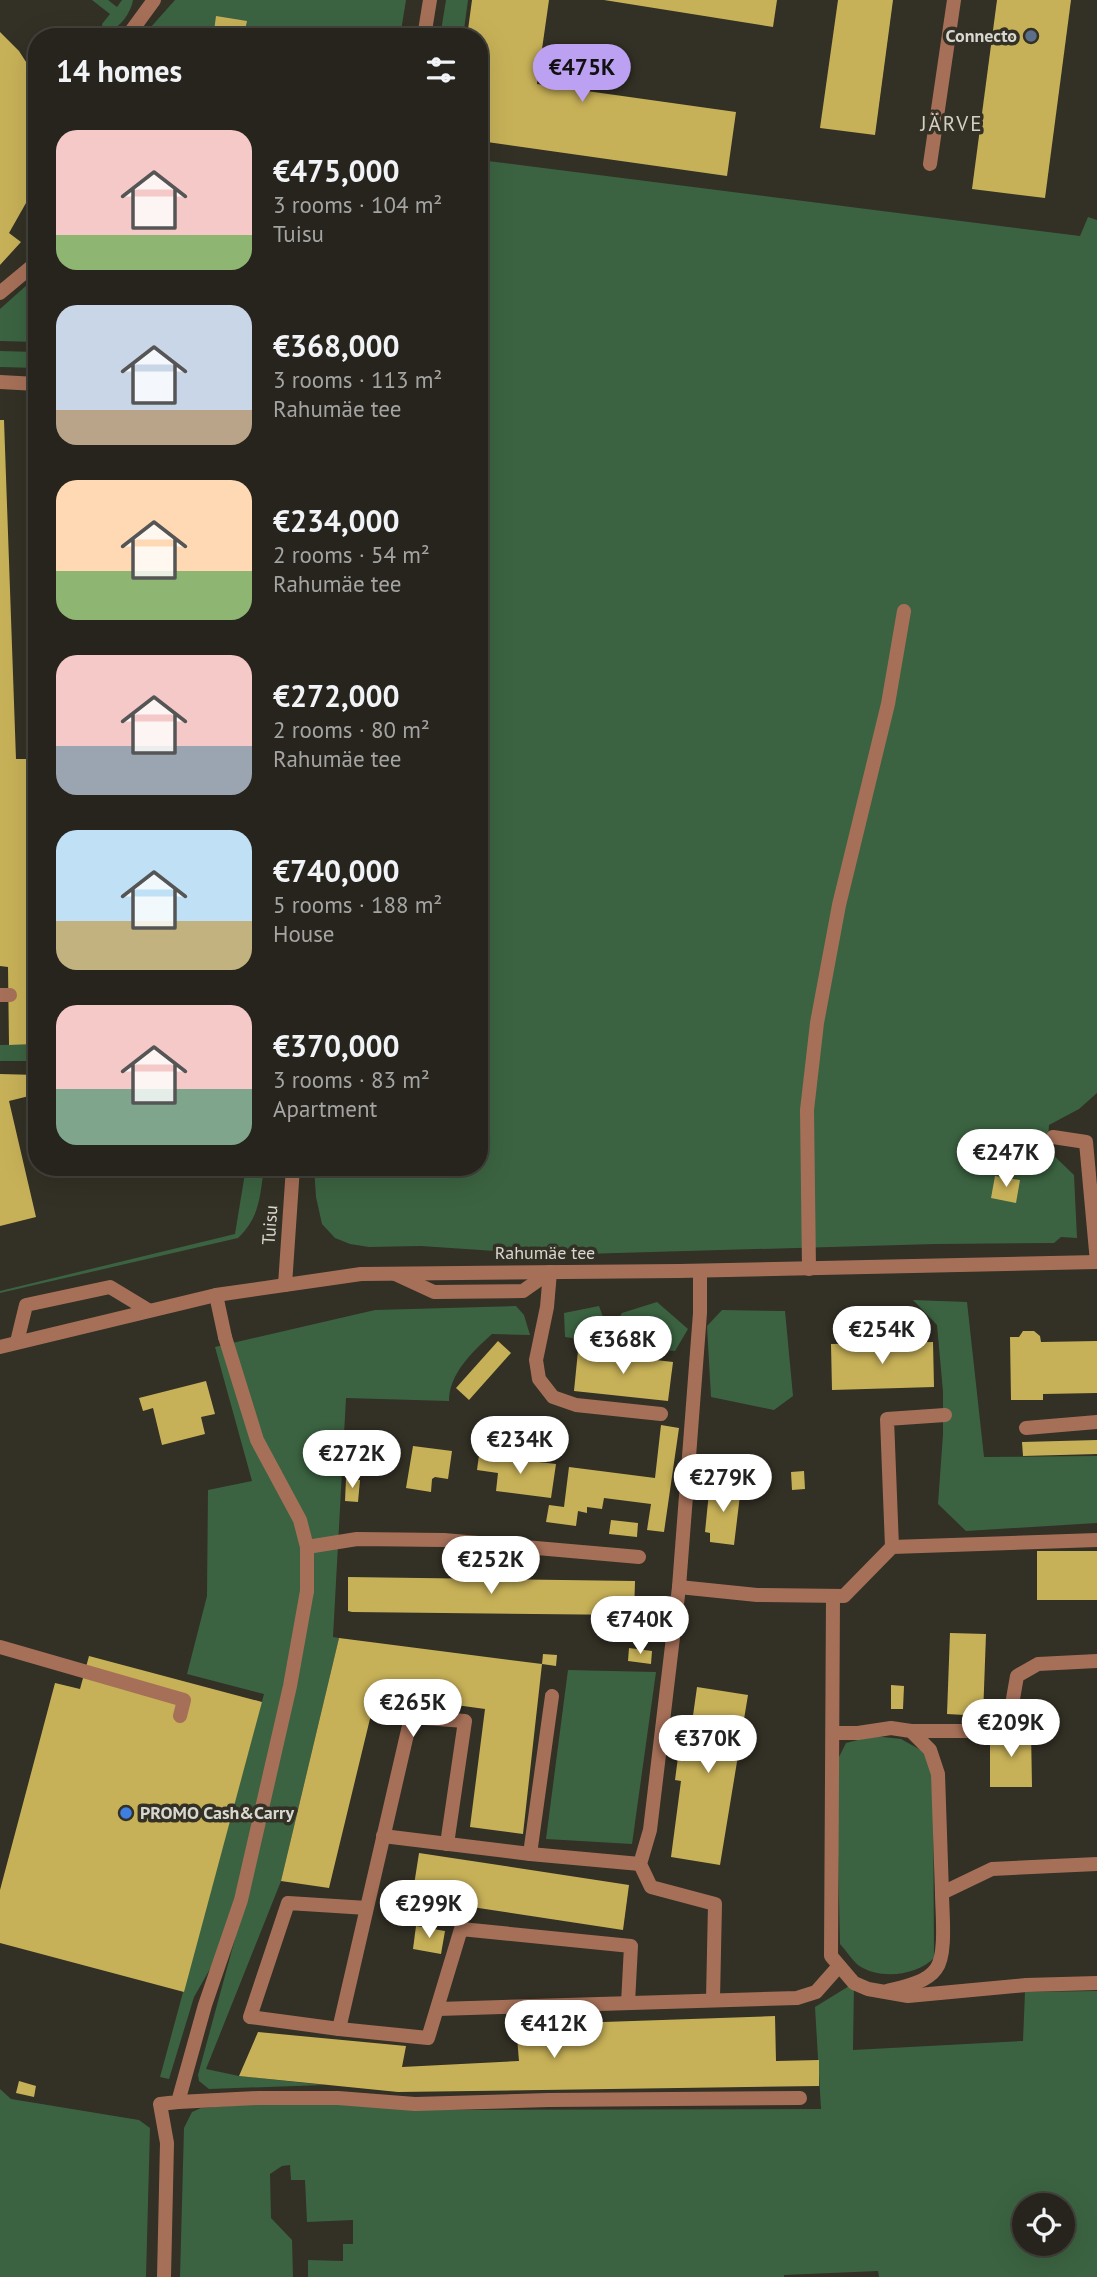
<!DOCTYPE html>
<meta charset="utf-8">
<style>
body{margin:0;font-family:"PT Sans",sans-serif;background:#2e2c25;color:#f1f3f6;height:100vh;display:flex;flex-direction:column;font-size:26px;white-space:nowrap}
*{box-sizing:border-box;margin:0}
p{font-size:23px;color:#a4a4a3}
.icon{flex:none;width:38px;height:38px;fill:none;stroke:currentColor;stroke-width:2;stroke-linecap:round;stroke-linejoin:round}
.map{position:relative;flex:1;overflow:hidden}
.side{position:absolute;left:28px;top:28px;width:460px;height:1148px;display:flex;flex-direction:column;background:#26241c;border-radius:28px;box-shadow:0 7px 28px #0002,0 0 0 2px #42413b}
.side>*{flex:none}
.buttons{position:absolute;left:1012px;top:2193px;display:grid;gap:14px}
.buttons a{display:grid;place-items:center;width:63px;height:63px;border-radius:50%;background:#26241c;box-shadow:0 7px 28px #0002,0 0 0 2px #42413b;font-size:35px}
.price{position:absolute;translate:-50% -60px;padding:0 16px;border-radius:24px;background:#fff;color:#222;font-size:23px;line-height:46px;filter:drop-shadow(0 2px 4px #0008)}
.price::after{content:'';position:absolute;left:50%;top:42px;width:21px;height:16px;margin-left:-10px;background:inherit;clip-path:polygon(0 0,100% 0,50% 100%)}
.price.current{background:#bca0f2;color:#111}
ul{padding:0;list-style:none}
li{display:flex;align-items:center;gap:21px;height:175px;padding:0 28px}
li span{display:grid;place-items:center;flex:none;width:196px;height:140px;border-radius:21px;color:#555}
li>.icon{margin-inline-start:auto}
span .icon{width:84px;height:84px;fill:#fffc;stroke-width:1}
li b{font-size:30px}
h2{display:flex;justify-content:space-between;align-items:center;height:84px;padding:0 28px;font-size:30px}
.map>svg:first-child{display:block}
.green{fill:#3b6341;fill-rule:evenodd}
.building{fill:#c7b158}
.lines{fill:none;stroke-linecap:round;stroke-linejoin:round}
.service{stroke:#a67058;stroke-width:14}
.minor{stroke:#a67058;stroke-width:14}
.tertiary{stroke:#a67058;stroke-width:14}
.service-dot{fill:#5c6f8a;stroke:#333025;stroke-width:2.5}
.shop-dot{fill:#3f7fe0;stroke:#333025;stroke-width:2.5}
.labels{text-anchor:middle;stroke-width:7;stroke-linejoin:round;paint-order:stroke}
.poi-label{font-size:18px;font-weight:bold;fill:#d8d7d0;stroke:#333025;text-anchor:end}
.street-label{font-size:18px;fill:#d8d7d0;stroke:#333025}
.quarter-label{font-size:21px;letter-spacing:2px;fill:#d3d0c2;stroke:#333025}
</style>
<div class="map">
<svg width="1097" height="2277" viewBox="0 0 1097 2277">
<rect width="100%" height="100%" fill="#333025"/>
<g class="green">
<path d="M92 0H108L117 7 122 0H133C131 13 117 34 103 30L102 24 110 14Z"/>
<path d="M175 0H406L400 37H142Z"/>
<path d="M446 0H468L463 37H440Z"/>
<path d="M480 160 1080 236 1088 217 1097 220V1093L1079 1109 1049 1125 1047 1149 1074 1175 1077 1238 1061 1237 1054 1243 935 1244 583 1254H538L421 1246 369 1247 350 1244 335 1238 322 1224 316 1197 314 1167H480Z"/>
<path d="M37 276V342L0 341V309Z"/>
<path d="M0 351 37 352V368L0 367Z"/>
<path d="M37 1044V1061H0V1045Z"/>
<path d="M246 1167H264C260 1196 260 1217 238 1238L0 1293V1291L235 1234Z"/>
<path d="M913 1300 967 1302 984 1457 1097 1456V1523L966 1531 938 1504 943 1434V1392L937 1325Z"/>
<path d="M657 1302 688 1329 675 1351 640 1348 565 1337 564 1313 599 1306 603 1317 613 1327 622 1313Z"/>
<path d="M516 1306 524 1315 530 1335 492 1334C472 1352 449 1374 449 1401L346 1398 333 1637 339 1638 281 1881 206 2069 239 2076 324 2085 209 2089 199 2081 198 2075 242 1913 194 1997 169 2079 160 2077 264 1694 187 1674 207 1596 208 1490 252 1481 215 1347 375 1310Z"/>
<path d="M722 1310 785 1311 793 1396 774 1410 711 1397 707 1326Z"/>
<path d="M568 1670 656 1672 632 1844 546 1839Z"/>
<path d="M874 1736 901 1739 926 1753 933 1777 934 1958C916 1976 879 1980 858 1965 851 1959 846 1950 840 1944L836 1763 846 1743Z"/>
<path d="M854 1983 853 2050 1023 2041 1025 1992 1097 1991V2277H879L878 2271 784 2275V2277H308V2260L343 2261V2244H353V2220L307 2222 305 2180H291L290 2165 282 2166 270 2174 271 2218 292 2240 293 2277H180L184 2128 192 2112 201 2108 284 2102 447 2110 821 2109 815 2007ZM1024 2205H1062V2244H1024Z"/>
<path d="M0 2089 11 2099 139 2120 150 2128 146 2277H0Z"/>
</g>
<g class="building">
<path d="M472 0H549L537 84 736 112 727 176 480 141V37H467Z"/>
<path d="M604 0H777L773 27Z"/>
<path d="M838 0H893L875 135 820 128Z"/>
<path d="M997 0H1071L1045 198 972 189Z"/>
<path d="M216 16 247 21 245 30 264 33V37H222L223 33 214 31Z"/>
<path d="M0 32 19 51 37 79V207L26 203 9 233 21 242 0 265Z"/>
<path d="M0 420H4L16 759H37V1044L9 1045 8 967 0 966Z"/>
<path d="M0 1074 37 1075V1094L9 1101 36 1217 0 1226Z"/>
<path d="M37 1101V1144L28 1124 29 1114Z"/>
<path d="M995 1176 1020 1180 1016 1203 991 1198Z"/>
<path d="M1023 1331H1034L1040 1336 1041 1342 1097 1341V1393L1043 1394V1400H1011L1010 1337H1019Z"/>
<path d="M498 1341 511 1353 469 1400 456 1388Z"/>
<path d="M933 1342 934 1387 832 1390 831 1344Z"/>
<path d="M578 1351 673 1362 668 1401 574 1391Z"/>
<path d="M206 1381 215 1414 201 1417 205 1434 162 1445 153 1408 143 1411 139 1398Z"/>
<path d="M661 1425 679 1428 664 1532 647 1530 651 1504 604 1498 602 1509 587 1507V1513L578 1511 576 1526 546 1522 549 1505 564 1507 569 1467 655 1478Z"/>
<path d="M1097 1440V1454L1023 1456 1022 1442Z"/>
<path d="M413 1446 452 1451 448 1479 435 1477 432 1479 431 1492 406 1488Z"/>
<path d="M479 1455 556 1464 551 1498 496 1491 498 1473 477 1470Z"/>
<path d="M804 1471 805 1489 792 1490 791 1472Z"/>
<path d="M346 1479 360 1480 358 1502 345 1501Z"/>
<path d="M715 1484 741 1487 734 1545 710 1542V1533L705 1532 709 1492H714Z"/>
<path d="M611 1520 638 1523 637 1537 609 1534Z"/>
<rect x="1037" y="1551" width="60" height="49"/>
<path d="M348 1577 635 1581 634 1615 352 1612 348 1611Z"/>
<path d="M950 1633 986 1634 983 1716 947 1714Z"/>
<path d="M339 1638 542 1664 523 1834 470 1827 485 1709 376 1694 329 1888 281 1881Z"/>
<path d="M629 1648 652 1651 651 1664 628 1661Z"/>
<path d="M543 1654 557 1655 556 1666 542 1664Z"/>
<path d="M89 1656 262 1702 184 1992 0 1943V1890L55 1683 80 1689Z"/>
<path d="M891 1685 904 1686 903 1709H891Z"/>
<path d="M697 1687 748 1695 720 1865 671 1857 681 1781 675 1780 680 1742 689 1744Z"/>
<path d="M990 1731H1031L1032 1787H990Z"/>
<path d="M419 1853 629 1885 623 1930 412 1898Z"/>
<path d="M416 1926 445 1931 441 1954 413 1949Z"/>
<path d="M775 2016 776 2061 819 2060V2086L398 2092 239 2076 258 2032 406 2046 402 2067 519 2061 516 2025Z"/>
<path d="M19 2081 36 2086 34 2097 16 2093Z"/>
</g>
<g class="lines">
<g class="service">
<path d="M127 37 154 0"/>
<path d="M930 164 954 0"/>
<path d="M0 293 37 262"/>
<path d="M0 382 37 384"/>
<path d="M0 995H10"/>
<path d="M1053 1137 1086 1142 1097 1262"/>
<path d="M809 1269 807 1110 817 1023 839 905 888 704 904 611"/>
<path d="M700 1271V1313L679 1587 650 1830 640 1864 651 1887 715 1904 713 1999"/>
<path d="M550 1272 547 1307 536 1360 539 1379 553 1397 576 1405 661 1414"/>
<path d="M395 1274 434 1292 523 1291 550 1272"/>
<path d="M216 1295 225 1337"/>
<path d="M17 1342 26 1305 110 1287 148 1310"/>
<path d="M1026 1428 1097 1422"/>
<path d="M307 1547 357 1539 444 1540 639 1557"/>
<path d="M892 1547 887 1419 945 1415"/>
<path d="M679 1587 757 1595 844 1596 892 1547 1097 1540"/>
<path d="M833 1596 831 1956 854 1983 868 1989 908 1996 1026 1985 1097 1983"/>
<path d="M0 1647 184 1700 180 1716"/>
<path d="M911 1731H981L1009 1722 1017 1676 1038 1664 1097 1661"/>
<path d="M833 1733H858L891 1728 911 1731 930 1750 938 1774 942 1893"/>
<path d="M383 1836 530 1854 640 1864"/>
<path d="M530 1854 552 1696"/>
<path d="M367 1908 288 1903 250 2017 339 2029C363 1925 387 1821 411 1717L465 1721 447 1844"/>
<path d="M887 1991C903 1987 926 1983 936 1969 947 1955 942 1912 942 1893L992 1869 1097 1864"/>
<path d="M438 2009 797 1998 816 1992 839 1966"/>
<path d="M339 2029 428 2038 461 1929 631 1946 628 2003"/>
<path d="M178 2102 258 2098H338L415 2104 548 2100 800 2098"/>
<path d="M164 2277 167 2143 160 2104 178 2102 205 2005 241 1900 290 1686 307 1591"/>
</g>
<g class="minor">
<path d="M424 37 430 0"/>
<path d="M285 1285 293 1167"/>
<path d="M225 1337 257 1440 300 1520 307 1547V1591"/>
</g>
<path class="tertiary" d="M0 1347 216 1295 361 1274 679 1271 1097 1262"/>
</g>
<circle class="service-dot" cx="1031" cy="36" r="7"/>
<circle class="shop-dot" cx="126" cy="1813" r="7"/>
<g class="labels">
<g class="poi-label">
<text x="1017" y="42">Connecto</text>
<text x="140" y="1819" text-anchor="start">PROMO Cash&amp;Carry</text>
</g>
<g class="street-label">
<text transform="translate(270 1225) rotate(-86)" y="6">Tuisu</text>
<text x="545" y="1259">Rahumäe tee</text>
</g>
<g class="quarter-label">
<text x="952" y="131">JÄRVE</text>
</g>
</g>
</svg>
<div class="buttons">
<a><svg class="icon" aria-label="locate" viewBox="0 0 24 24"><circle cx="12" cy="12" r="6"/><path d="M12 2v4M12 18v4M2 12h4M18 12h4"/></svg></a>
</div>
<b class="price current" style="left:582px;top:104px">€475K</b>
<b class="price" style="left:1006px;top:1189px">€247K</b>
<b class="price" style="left:882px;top:1366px">€254K</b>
<b class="price" style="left:623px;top:1376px">€368K</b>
<b class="price" style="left:520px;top:1476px">€234K</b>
<b class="price" style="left:352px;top:1490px">€272K</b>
<b class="price" style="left:723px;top:1514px">€279K</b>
<b class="price" style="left:491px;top:1596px">€252K</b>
<b class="price" style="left:640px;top:1656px">€740K</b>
<b class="price" style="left:413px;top:1739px">€265K</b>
<b class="price" style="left:1011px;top:1759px">€209K</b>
<b class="price" style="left:708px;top:1775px">€370K</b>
<b class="price" style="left:429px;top:1940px">€299K</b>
<b class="price" style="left:554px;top:2060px">€412K</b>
<section class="side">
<h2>14 homes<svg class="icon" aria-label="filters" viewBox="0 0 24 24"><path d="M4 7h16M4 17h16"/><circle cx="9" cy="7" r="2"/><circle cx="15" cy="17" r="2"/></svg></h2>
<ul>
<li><span style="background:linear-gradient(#f6c9c9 75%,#8fb573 0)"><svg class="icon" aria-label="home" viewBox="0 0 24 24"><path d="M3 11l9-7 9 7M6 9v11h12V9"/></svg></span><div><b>€475,000</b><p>3 rooms · 104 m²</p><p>Tuisu</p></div></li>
<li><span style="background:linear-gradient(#c9d6e8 75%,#b9a48a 0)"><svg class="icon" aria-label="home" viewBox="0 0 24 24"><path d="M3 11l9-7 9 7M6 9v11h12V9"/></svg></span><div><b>€368,000</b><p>3 rooms · 113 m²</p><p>Rahumäe tee</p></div></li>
<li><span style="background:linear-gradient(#ffd9b3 65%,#8fb573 0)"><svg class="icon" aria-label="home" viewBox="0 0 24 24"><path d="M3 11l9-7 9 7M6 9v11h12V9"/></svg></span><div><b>€234,000</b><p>2 rooms · 54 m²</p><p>Rahumäe tee</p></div></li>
<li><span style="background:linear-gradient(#f6c9c9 65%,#9aa5b1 0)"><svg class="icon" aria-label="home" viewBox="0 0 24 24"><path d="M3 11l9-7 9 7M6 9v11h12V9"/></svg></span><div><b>€272,000</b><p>2 rooms · 80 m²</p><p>Rahumäe tee</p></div></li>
<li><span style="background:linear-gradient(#bfe0f5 65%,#c2b280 0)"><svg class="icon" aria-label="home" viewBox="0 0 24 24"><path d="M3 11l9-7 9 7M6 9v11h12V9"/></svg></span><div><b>€740,000</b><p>5 rooms · 188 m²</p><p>House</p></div></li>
<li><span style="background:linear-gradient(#f6c9c9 60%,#7fa58c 0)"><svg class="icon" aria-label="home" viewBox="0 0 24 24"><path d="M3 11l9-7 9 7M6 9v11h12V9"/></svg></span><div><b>€370,000</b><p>3 rooms · 83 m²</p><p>Apartment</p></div></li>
</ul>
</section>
</div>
